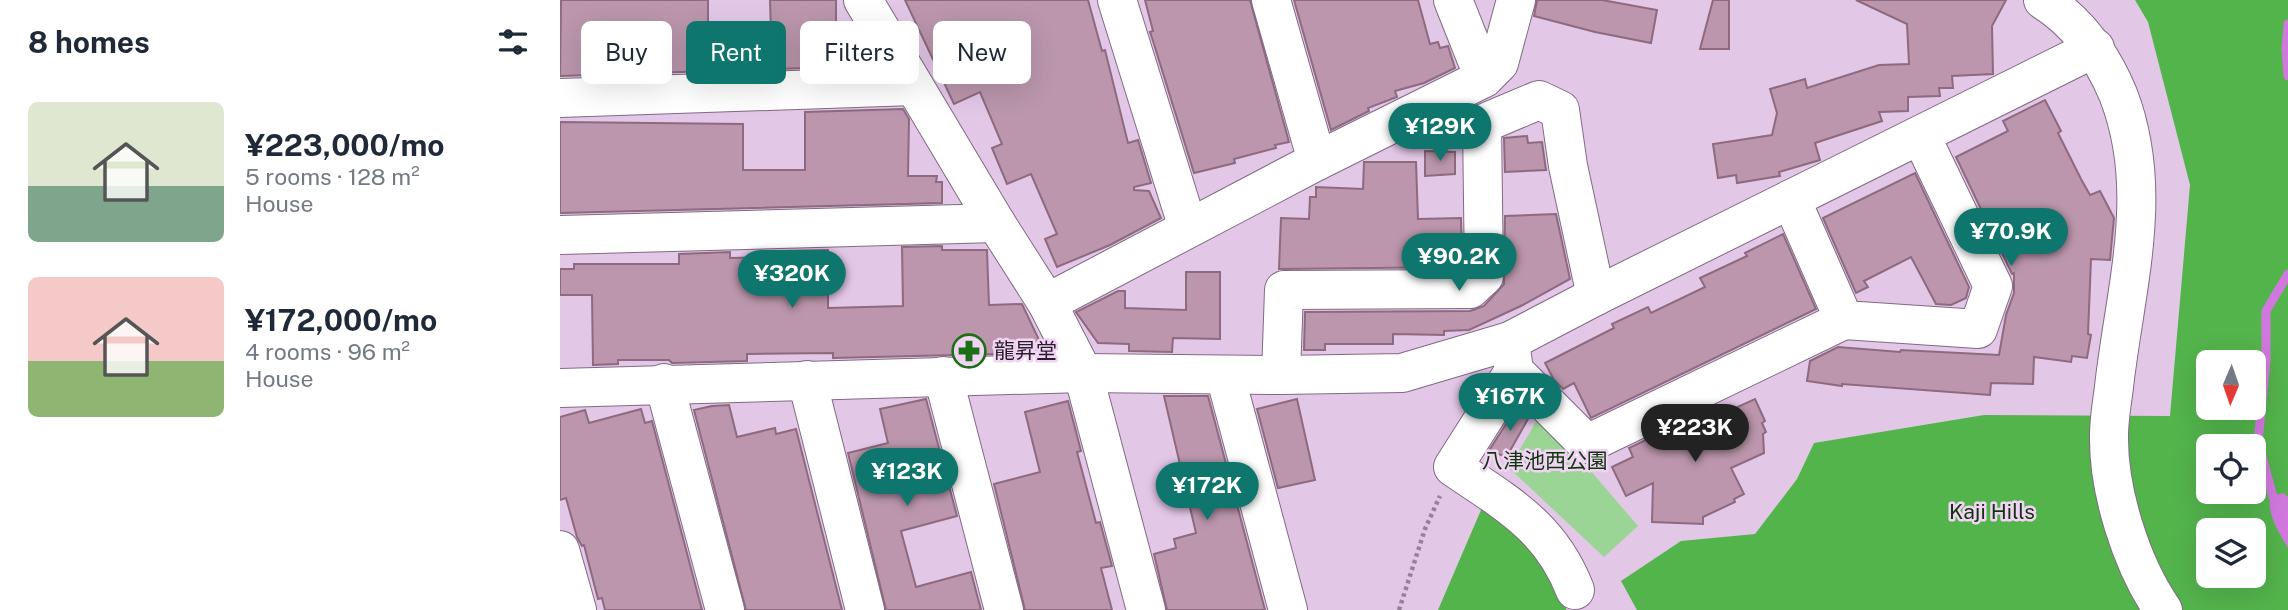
<!DOCTYPE html>
<meta charset="utf-8">
<style>
body{margin:0;font-family:"Public Sans","Noto Sans JP",sans-serif;background:#f6f6f7;color:#1f2937;height:100vh;display:flex;flex-direction:column;font-size:26px;white-space:nowrap}
*{box-sizing:border-box;margin:0}
p{font-size:23px;color:#747a83}
.icon{flex:none;width:38px;height:38px;fill:none;stroke:currentColor;stroke-width:2;stroke-linecap:round;stroke-linejoin:round}
.map{position:relative;flex:1;overflow:hidden}
.panel{display:flex;flex-direction:column;background:#fff;width:560px}
.panel>*{flex:none}
.top-card{position:absolute;left:21px;top:21px;width:665px;height:63px;display:flex;gap:14px}
.needle{width:46px;rotate:182deg}
.controls{position:absolute;left:1636px;top:350px;display:grid;gap:14px}
.controls a{display:grid;place-items:center;width:70px;height:70px;border-radius:10px;background:#fff;box-shadow:0 7px 28px #0002;font-size:35px}
.price{position:absolute;translate:-50% -60px;padding:0 16px;border-radius:24px;background:#0f766e;color:#fff;font-size:23px;line-height:46px;filter:drop-shadow(0 2px 4px #0008)}
.price::after{content:'';position:absolute;left:50%;top:42px;width:21px;height:16px;margin-left:-10px;background:inherit;clip-path:polygon(0 0,100% 0,50% 100%)}
.price.current{background:#222;color:#fff}
ul{padding:0;list-style:none}
li{display:flex;align-items:center;gap:21px;height:175px;padding:0 28px}
li span{display:grid;place-items:center;flex:none;width:196px;height:140px;border-radius:10px;color:#555}
li>.icon{margin-inline-start:auto}
span .icon{width:84px;height:84px;fill:#fffc;stroke-width:1}
li b{font-size:30px}
h2{display:flex;justify-content:space-between;align-items:center;height:84px;padding:0 28px;font-size:30px}
.pill{padding:0 24px;border-radius:10px;background:#fff;box-shadow:0 7px 28px #0002;font-size:24px;line-height:63px}
.pill.current{background:#0f766e;color:#fff}
main{display:flex;flex:1;min-height:0}
.map>svg:first-child{display:block}
.green{fill:#9bd595}
.forest{fill:#53b44c;fill-rule:evenodd}
.water{fill:#d178de}
.lines{fill:none;stroke-linecap:round;stroke-linejoin:round}
.stream{stroke:#d178de;stroke-width:9}
.building{fill:#bb96ac;stroke:#8d6a7f;stroke-width:2}
.minor-casing{stroke:#826986;stroke-width:40}
.path{stroke:#968199;stroke-width:4.5;stroke-dasharray:3.5 3.5;stroke-linecap:butt}
.minor{stroke:#fff;stroke-width:38}
.labels{text-anchor:middle;stroke-width:5;stroke-linejoin:round;paint-order:stroke}
.poi-label{font-size:21px;fill:#281e2a;stroke:#f1d4f4;text-anchor:start}
.park-label{font-size:21px;fill:#0f350c;stroke:#f1d4f4}
</style>
<main>
<section class="panel">
<h2>8 homes<svg class="icon" aria-label="filters" viewBox="0 0 24 24"><path d="M4 7h16M4 17h16"/><circle cx="9" cy="7" r="2"/><circle cx="15" cy="17" r="2"/></svg></h2>
<ul>
<li><span style="background:linear-gradient(#dfe7d0 60%,#7fa58c 0)"><svg class="icon" aria-label="home" viewBox="0 0 24 24"><path d="M3 11l9-7 9 7M6 9v11h12V9"/></svg></span><div><b>¥223,000/mo</b><p>5 rooms · 128 m²</p><p>House</p></div></li>
<li><span style="background:linear-gradient(#f6c9c9 60%,#8fb573 0)"><svg class="icon" aria-label="home" viewBox="0 0 24 24"><path d="M3 11l9-7 9 7M6 9v11h12V9"/></svg></span><div><b>¥172,000/mo</b><p>4 rooms · 96 m²</p><p>House</p></div></li>
</ul>
</section>
<div class="map">
<svg width="1728" height="610" viewBox="0 0 1728 610">
<rect width="100%" height="100%" fill="#e3c7e7"/>
<path class="green" d="M981 413 1078 526 1044 557 949 468Z"/>
<g class="forest">
<path d="M1575 0H1728V610H1077L1061 581 1121 541 1195 534 1237 479 1254 443 1424 415 1610 416 1630 185 1588 22ZM1648 362H1694V408H1648ZM1648 446H1694V492H1648ZM1648 530H1694V576H1648Z"/>
<path d="M927 496 1006 587V610H878Z"/>
</g>
<path class="water" d="M1724 493 1728 497V548C1720 534 1705 512 1711 496Z"/>
<g class="lines">
<g class="stream">
<path d="M1728 24 1726 49 1728 76"/>
<path d="M1728 274 1706 311V361L1698 442 1713 497 1728 522"/>
</g>
</g>
<g class="building">
<path d="M1 0H148V35L211 34 210 0H276V38H300L305 45V66L0 76Z"/>
<path d="M345 0H528L542 51 545 50 568 143 578 140 591 183 574 187V190L589 191 601 218 550 245 497 267 485 239 497 234 471 174 447 184 432 148 442 144 420 92 394 104Z"/>
<path d="M585 0H690L729 142 715 145 716 148 674 159 675 163 634 173 593 41 590 32 593 31Z"/>
<path d="M734 0H858L870 44 878 42 880 48 888 46 895 68 864 83 835 91 837 97 808 108 809 111 771 130Z"/>
<path d="M977 0H1042L1097 10 1091 43 1035 32 974 16Z"/>
<path d="M1153 0H1169V49H1140Z"/>
<path d="M1296 0H1446L1432 26 1433 74 1392 76 1393 88H1379L1380 96 1348 97V111L1319 112 1322 121 1255 143 1260 160 1219 172 1220 176 1177 183 1176 175 1158 178 1153 144 1212 135 1217 113 1210 89 1245 79 1247 88 1319 65 1349 64 1347 24Z"/>
<path d="M1485 100 1501 131 1498 133 1521 179 1530 195 1540 191 1554 218 1550 260 1531 259 1528 334 1531 335 1527 358 1512 356 1511 362 1474 357 1473 384 1431 383 1430 395 1282 384V386L1247 381 1250 361 1278 347 1340 352 1341 350 1439 355 1446 315 1454 293V273L1452 274 1396 157 1448 131 1443 121Z"/>
<path d="M343 109 349 119 348 176H377L376 182H382V203L0 213V122L183 124V170H245V112Z"/>
<path d="M967 136 968 143 982 142 986 170 945 172 944 138Z"/>
<path d="M865 151 895 152V174L865 176Z"/>
<path d="M804 162H856L858 219 901 218 902 267 719 269 721 218 749 219 750 197H756V187L803 189Z"/>
<path d="M1355 173 1409 287 1406 298 1391 305 1376 304 1351 257 1304 281 1308 287 1296 293 1263 218Z"/>
<path d="M996 214 1010 279 963 305 909 330 884 331V335L833 334V344H765V350H744L745 312 910 311 924 306 944 284 945 216Z"/>
<path d="M1223 234 1256 309 1031 418 1014 383 1003 389 994 380 985 363 1054 328 1052 324 1088 307 1091 313 1145 287 1140 278 1187 256 1185 253Z"/>
<path d="M382 246V250H427L429 305 462 304 481 344 474 353 273 358V353L187 354V361L112 363 109 360H58V364L33 365 32 295H0V269H14V264H119V254L170 252V258L224 257V251L268 250V308L343 306 342 247Z"/>
<path d="M626 272H660V339L613 338 612 352 569 351V344L538 343 516 312 558 291H565V308L626 310Z"/>
<path d="M604 396H648L705 610H607L594 554 616 548 614 539 636 533Z"/>
<path d="M366 399 397 516 341 531 356 587 411 572 421 610H326L288 453 328 443 320 409Z"/>
<path d="M737 399 755 480 718 488 697 409Z"/>
<path d="M1195 399 1205 421 1202 423 1206 432 1203 434 1204 453 1171 468 1184 494 1174 499 1175 502 1143 517V524L1092 522 1093 483 1066 496 1052 467 1073 457 1069 448 1154 407 1158 416Z"/>
<path d="M508 401 521 451 517 452 536 523 540 522 552 566 541 568 552 610H465L434 484 480 472 465 412Z"/>
<path d="M169 405 177 437 215 428 216 434 236 429 282 610H186L134 410 152 406Z"/>
<path d="M957 407 969 417 946 458 930 449Z"/>
<path d="M81 409 85 423 92 421 142 610H45L42 598 38 599 24 545 22 546 17 537 6 498 0 500V417L25 410 29 423Z"/>
</g>
<g class="lines">
<defs>
<g id="minor">
<path d="M303 0 436 223 487 303 523 373 586 610"/>
<path d="M557 0 628 228"/>
<path d="M711 0 757 161"/>
<path d="M893 0 924 78"/>
<path d="M1483 0C1518 22 1542 56 1558 94 1596 191 1565 288 1554 387 1552 403 1549 419 1549 435 1548 490 1571 564 1603 610"/>
<path d="M0 98 353 86"/>
<path d="M1231 199 1284 320 1418 329 1433 286 1361 136"/>
<path d="M0 235 436 223"/>
<path d="M487 303 757 161 924 78 939 63 956 0"/>
<path d="M950 341 954 371 1027 444 1284 320"/>
<path d="M954 371 893 467C946 503 990 526 1015 590"/>
<path d="M665 375 728 610"/>
<path d="M721 375 724 290 910 289 924 276 922 124 979 100 1000 110 1008 166 1036 296"/>
<path d="M383 376 444 610"/>
<path d="M247 380 305 610"/>
<path d="M104 383 165 610"/>
<path d="M0 388 523 373 721 375 842 373 950 341 1036 296 1535 48"/>
<path d="M0 550 17 610"/>
</g>
</defs>
<use href="#minor" class="minor-casing"/>
<path class="path" d="M839 610 865 529 880 496"/>
<use href="#minor" class="minor"/>
</g>
<defs>
<symbol id="pharmacy-ring" viewBox="-11 -11 22 22"><circle r="9.5" fill="#f1d4f4" stroke="#1c6f17" stroke-width="1.5"/><path d="M-2-6h4v4h4v4h-4v4h-4v-4h-4v-4h4Z" fill="#1c6f17"/></symbol>
</defs>
<g fill-rule="evenodd">
<use href="#pharmacy-ring" x="390" y="332" width="38" height="38"/>
</g>
<g class="labels">
<g class="poi-label">
<text x="434" y="358">龍昇堂</text>
</g>
<g class="park-label">
<text x="985" y="468">八津池西公園</text>
<text x="1432" y="519">Kaji Hills</text>
</g>
</g>
</svg>
<div class="controls">
<a><svg class="needle" viewBox="-14 -14 28 28"><path d="M0-13l5 13h-10z" fill="#e53935"/><path d="M0 13l5-13h-10z" fill="#747a83"/></svg></a>
<a><svg class="icon" aria-label="locate" viewBox="0 0 24 24"><circle cx="12" cy="12" r="6"/><path d="M12 2v4M12 18v4M2 12h4M18 12h4"/></svg></a>
<a><svg class="icon" aria-label="layers" viewBox="0 0 24 24"><path d="M12 4l9 5-9 5-9-5zM3 14l9 5 9-5"/></svg></a>
</div>
<b class="price" style="left:880px;top:163px">¥129K</b>
<b class="price" style="left:1451px;top:268px">¥70.9K</b>
<b class="price" style="left:899px;top:293px">¥90.2K</b>
<b class="price" style="left:232px;top:310px">¥320K</b>
<b class="price" style="left:950px;top:433px">¥167K</b>
<b class="price current" style="left:1135px;top:464px">¥223K</b>
<b class="price" style="left:347px;top:508px">¥123K</b>
<b class="price" style="left:647px;top:522px">¥172K</b>
<div class="top-card">
<a class="pill">Buy</a>
<a class="pill current">Rent</a>
<a class="pill">Filters</a>
<a class="pill">New</a>
</div>
</div>
</main>
